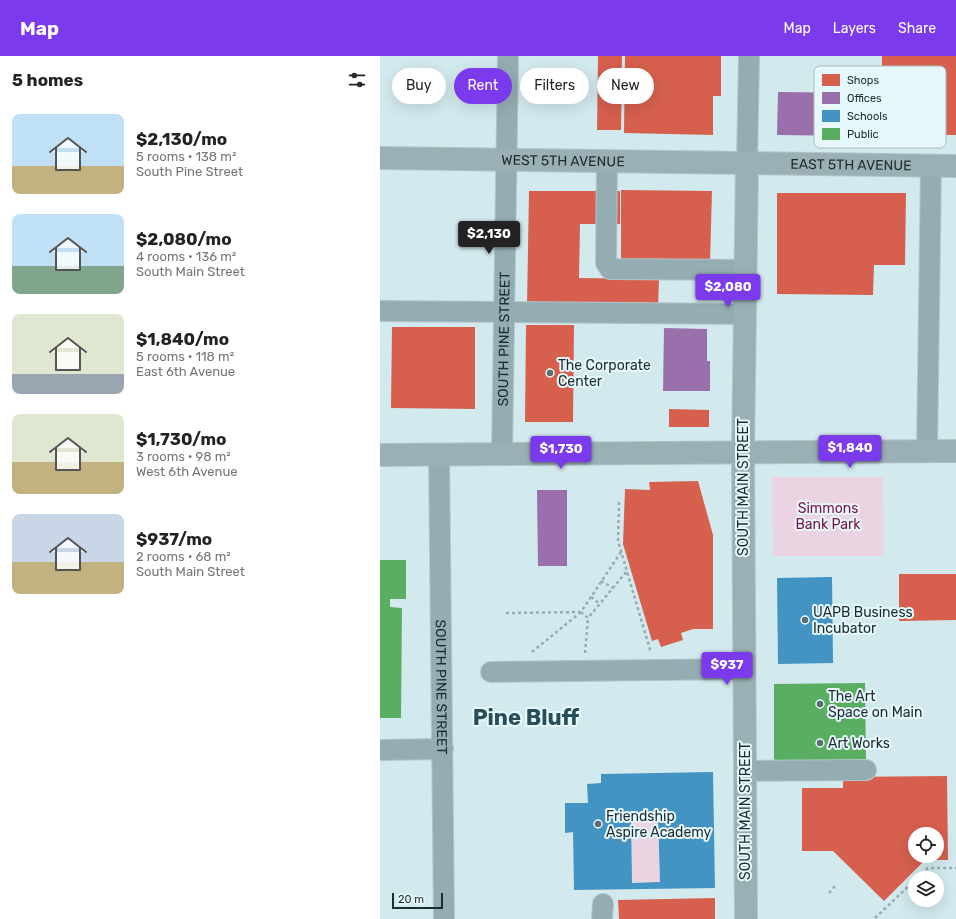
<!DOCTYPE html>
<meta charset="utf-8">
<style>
body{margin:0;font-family:Rubik,sans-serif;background:#f2f2f2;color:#222;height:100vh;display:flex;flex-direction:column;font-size:15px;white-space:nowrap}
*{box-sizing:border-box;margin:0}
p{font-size:13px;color:#767676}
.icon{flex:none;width:22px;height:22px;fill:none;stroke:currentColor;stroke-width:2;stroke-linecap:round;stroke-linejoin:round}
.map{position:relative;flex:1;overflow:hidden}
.sheet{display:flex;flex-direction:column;background:#fff;width:380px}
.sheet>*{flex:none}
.guide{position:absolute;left:12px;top:12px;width:380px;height:36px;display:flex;gap:8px}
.tools{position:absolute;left:528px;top:771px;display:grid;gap:8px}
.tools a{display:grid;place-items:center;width:36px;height:36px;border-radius:50%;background:#fff;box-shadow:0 4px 16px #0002;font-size:20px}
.scale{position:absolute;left:12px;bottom:10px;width:51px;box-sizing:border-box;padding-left:4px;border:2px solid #1c2c31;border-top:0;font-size:11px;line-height:14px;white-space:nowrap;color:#1c2c31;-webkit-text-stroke:3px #e7f8fc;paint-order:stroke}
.price{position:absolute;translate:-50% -34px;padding:0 9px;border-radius:4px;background:#7c3aed;color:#fff;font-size:13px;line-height:26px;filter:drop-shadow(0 1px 2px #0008)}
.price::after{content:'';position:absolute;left:50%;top:24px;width:12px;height:9px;margin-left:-6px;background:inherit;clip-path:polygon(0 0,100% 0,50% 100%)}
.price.current{background:#222;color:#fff}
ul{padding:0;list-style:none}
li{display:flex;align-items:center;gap:12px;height:100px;padding:0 12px}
li span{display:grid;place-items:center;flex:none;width:112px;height:80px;border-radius:8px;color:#555}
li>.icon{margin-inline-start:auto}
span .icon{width:48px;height:48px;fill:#fffc;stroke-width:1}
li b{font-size:17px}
h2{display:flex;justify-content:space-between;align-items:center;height:48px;padding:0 12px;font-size:17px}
.tag{padding:0 14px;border-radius:18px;background:#fff;box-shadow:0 4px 16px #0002;font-size:14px;line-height:36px}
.tag.current{background:#7c3aed;color:#fff}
header{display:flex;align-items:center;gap:24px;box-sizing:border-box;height:56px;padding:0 20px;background:#7c3aed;color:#fff}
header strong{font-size:19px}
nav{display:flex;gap:22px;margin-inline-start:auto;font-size:14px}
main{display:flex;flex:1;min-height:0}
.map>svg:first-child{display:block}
.green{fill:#ead4e2}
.shops{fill:#d6604d;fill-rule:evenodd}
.offices{fill:#9970ab}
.schools{fill:#4393c3;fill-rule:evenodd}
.public{fill:#5aae61}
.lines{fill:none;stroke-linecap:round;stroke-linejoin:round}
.minor-casing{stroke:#b4c5ca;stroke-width:22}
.major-casing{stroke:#b4c5ca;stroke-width:24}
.path{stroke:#96acb1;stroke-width:2.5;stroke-dasharray:3 3;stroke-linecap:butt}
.minor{stroke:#93adb2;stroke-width:20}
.major{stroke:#9ab0b5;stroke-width:22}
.poi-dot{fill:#5c6e73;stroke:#e7f8fc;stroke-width:1.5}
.labels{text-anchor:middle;stroke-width:4;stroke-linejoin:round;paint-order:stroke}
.street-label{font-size:14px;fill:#1c2c31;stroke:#e7f8fc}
.poi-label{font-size:14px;fill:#1c2c31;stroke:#e7f8fc;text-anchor:start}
.park-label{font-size:14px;fill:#781248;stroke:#e7f8fc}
.town-label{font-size:22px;font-weight:bold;fill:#284f58;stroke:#e7f8fc}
.key{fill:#e7f8fc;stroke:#aabbbf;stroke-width:1}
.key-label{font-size:11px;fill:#1c2c31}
</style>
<header>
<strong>Map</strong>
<nav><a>Map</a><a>Layers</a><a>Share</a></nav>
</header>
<main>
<section class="sheet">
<h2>5 homes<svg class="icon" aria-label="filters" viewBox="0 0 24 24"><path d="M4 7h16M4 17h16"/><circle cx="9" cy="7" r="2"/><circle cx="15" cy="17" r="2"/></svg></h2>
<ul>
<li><span style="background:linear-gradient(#bfe0f5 65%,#c2b280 0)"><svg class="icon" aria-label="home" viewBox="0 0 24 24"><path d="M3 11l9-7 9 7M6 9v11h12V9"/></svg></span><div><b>$2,130/mo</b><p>5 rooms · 138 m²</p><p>South Pine Street</p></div></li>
<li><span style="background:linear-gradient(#bfe0f5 65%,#7fa58c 0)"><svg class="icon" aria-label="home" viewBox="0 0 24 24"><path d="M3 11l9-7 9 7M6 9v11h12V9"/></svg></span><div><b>$2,080/mo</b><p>4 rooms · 136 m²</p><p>South Main Street</p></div></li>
<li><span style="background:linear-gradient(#dfe7d0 75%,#9aa5b1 0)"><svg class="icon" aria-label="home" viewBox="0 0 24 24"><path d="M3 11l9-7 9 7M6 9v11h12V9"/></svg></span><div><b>$1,840/mo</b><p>5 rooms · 118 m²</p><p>East 6th Avenue</p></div></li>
<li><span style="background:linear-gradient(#dfe7d0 60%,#c2b280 0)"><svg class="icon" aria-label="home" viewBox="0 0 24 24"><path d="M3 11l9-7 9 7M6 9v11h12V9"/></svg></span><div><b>$1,730/mo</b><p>3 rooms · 98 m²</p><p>West 6th Avenue</p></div></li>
<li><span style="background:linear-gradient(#c9d6e8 60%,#c2b280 0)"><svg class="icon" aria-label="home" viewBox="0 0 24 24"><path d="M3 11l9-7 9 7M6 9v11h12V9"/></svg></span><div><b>$937/mo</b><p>2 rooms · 68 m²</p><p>South Main Street</p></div></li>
</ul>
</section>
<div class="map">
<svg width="576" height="863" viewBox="0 0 576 863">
<rect width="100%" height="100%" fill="#d2e9ee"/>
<g class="green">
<path d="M392 421H503L504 500H393Z"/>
<path d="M251 759H278L280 826 252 827Z"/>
</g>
<g class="shops">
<path d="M218 0H242L241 74H217Z"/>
<path d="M245 0H341V40H333V79L244 77Z"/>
<path d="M502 0H576V79L501 78Z"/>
<path d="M241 134 332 135 330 207H241Z"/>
<path d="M149 135H240V168H200L199 222 279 223 278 252 147 250Z"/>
<path d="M397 137H526L525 209H494L493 239 397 238Z"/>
<path d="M146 269H194L193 366H145Z"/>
<path d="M12 271H95V353L11 352Z"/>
<path d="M289 353 329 354V371H289Z"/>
<path d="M318 425 333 479V573H313L301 577 303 584 281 591 278 583 272 585 243 488 245 433 270 434 269 426Z"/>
<path d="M519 518H576V564L519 565Z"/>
<path d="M567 720 568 804H545L504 845 453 795H422V732H463V721ZM535 778H557V800H535Z"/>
<path d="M335 842V863H239L238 844Z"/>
</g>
<g class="offices">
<path d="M398 36 482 37V80L397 79Z"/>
<path d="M284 272 327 273V305H330V335H283Z"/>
<path d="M157 434H187V510H158Z"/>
</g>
<g class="schools">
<path d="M452 521 453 607 398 608 397 522Z"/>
<path d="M333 716 335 832 194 834 193 776 185 777V747H208L207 728 221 727V718ZM251 759H278L280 826 252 827Z"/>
</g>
<g class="public">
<path d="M0 504H26V543H10V551L22 552 21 662H0Z"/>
<path d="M485 627 486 707H394V628Z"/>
</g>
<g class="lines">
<defs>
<g id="minor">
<path d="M227 105 226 207 230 213 365 214"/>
<path d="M367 107 369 0"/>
<path d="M0 255 365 258"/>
<path d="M547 395 551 109"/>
<path id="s1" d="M122 398 128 0"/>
<path id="s2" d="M59 399 64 863"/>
<path d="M111 616 364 613"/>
<path d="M0 694 63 693"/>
<path d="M365 715 486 714"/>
<path d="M222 863 223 848"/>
</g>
<g id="major">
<path id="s3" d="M0 102 576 110"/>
<path d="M0 399 576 395"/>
<path d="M366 863 363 397 367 107"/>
</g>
</defs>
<use href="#minor" class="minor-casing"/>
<use href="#major" class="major-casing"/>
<g class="path">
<path d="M239 446 238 485 271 597"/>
<path d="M241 496 201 556 208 562 247 515"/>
<path d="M221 525 233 532"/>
<path d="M211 541 220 548"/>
<path d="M126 557 200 556"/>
<path d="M152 596 201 556"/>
<path d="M205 597 208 562"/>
<path d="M537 822 548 812H576"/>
<path d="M449 837 455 830"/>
<path d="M495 862 535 824"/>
</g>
<use href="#minor" class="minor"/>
<use href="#major" class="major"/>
</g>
<g class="poi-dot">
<circle cx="170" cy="317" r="4"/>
<circle cx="425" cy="564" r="4"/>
<circle cx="440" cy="648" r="4"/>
<circle cx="440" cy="687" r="4"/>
<circle cx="218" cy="768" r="4"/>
</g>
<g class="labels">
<g class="street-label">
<text dy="5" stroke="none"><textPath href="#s3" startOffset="183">WEST 5TH AVENUE</textPath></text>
<text dy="5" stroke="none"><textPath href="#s3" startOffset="471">EAST 5TH AVENUE</textPath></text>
<text dy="5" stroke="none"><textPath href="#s1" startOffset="115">SOUTH PINE STREET</textPath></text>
<text transform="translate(363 431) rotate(-90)" y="5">SOUTH MAIN STREET</text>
<text dy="5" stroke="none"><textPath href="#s2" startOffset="232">SOUTH PINE STREET</textPath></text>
<text transform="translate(365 755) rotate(-90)" y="5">SOUTH MAIN STREET</text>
</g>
<g class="poi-label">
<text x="178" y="314">The Corporate<tspan x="178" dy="16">Center</tspan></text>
<text x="433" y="561">UAPB Business<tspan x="433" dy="16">Incubator</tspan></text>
<text x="448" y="645">The Art<tspan x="448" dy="16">Space on Main</tspan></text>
<text x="448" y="692">Art Works</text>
<text x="226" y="765">Friendship<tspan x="226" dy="16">Aspire Academy</tspan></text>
</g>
<g class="park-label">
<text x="448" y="457">Simmons<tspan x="448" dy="16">Bank Park</tspan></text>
</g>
<g class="town-label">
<text x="146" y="669">Pine Bluff</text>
</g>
</g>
<rect x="434" y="10" width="132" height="82" rx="6" class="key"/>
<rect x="442" y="18" width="18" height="12" fill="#d6604d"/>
<rect x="442" y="36" width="18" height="12" fill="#9970ab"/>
<rect x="442" y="54" width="18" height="12" fill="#4393c3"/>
<rect x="442" y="72" width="18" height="12" fill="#5aae61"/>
<g class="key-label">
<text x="467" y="28">Shops</text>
<text x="467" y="46">Offices</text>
<text x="467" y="64">Schools</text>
<text x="467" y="82">Public</text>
</g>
</svg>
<div class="tools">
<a><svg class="icon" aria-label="locate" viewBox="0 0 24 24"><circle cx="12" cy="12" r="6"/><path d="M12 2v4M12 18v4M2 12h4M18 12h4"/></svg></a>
<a><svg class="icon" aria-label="layers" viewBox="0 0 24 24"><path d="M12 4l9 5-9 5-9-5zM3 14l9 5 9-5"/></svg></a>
</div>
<div class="scale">20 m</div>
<b class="price current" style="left:109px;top:199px">$2,130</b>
<b class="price" style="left:348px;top:252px">$2,080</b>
<b class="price" style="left:470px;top:413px">$1,840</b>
<b class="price" style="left:181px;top:414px">$1,730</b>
<b class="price" style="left:347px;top:630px">$937</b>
<div class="guide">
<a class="tag">Buy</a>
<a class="tag current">Rent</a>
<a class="tag">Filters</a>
<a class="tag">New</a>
</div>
</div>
</main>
